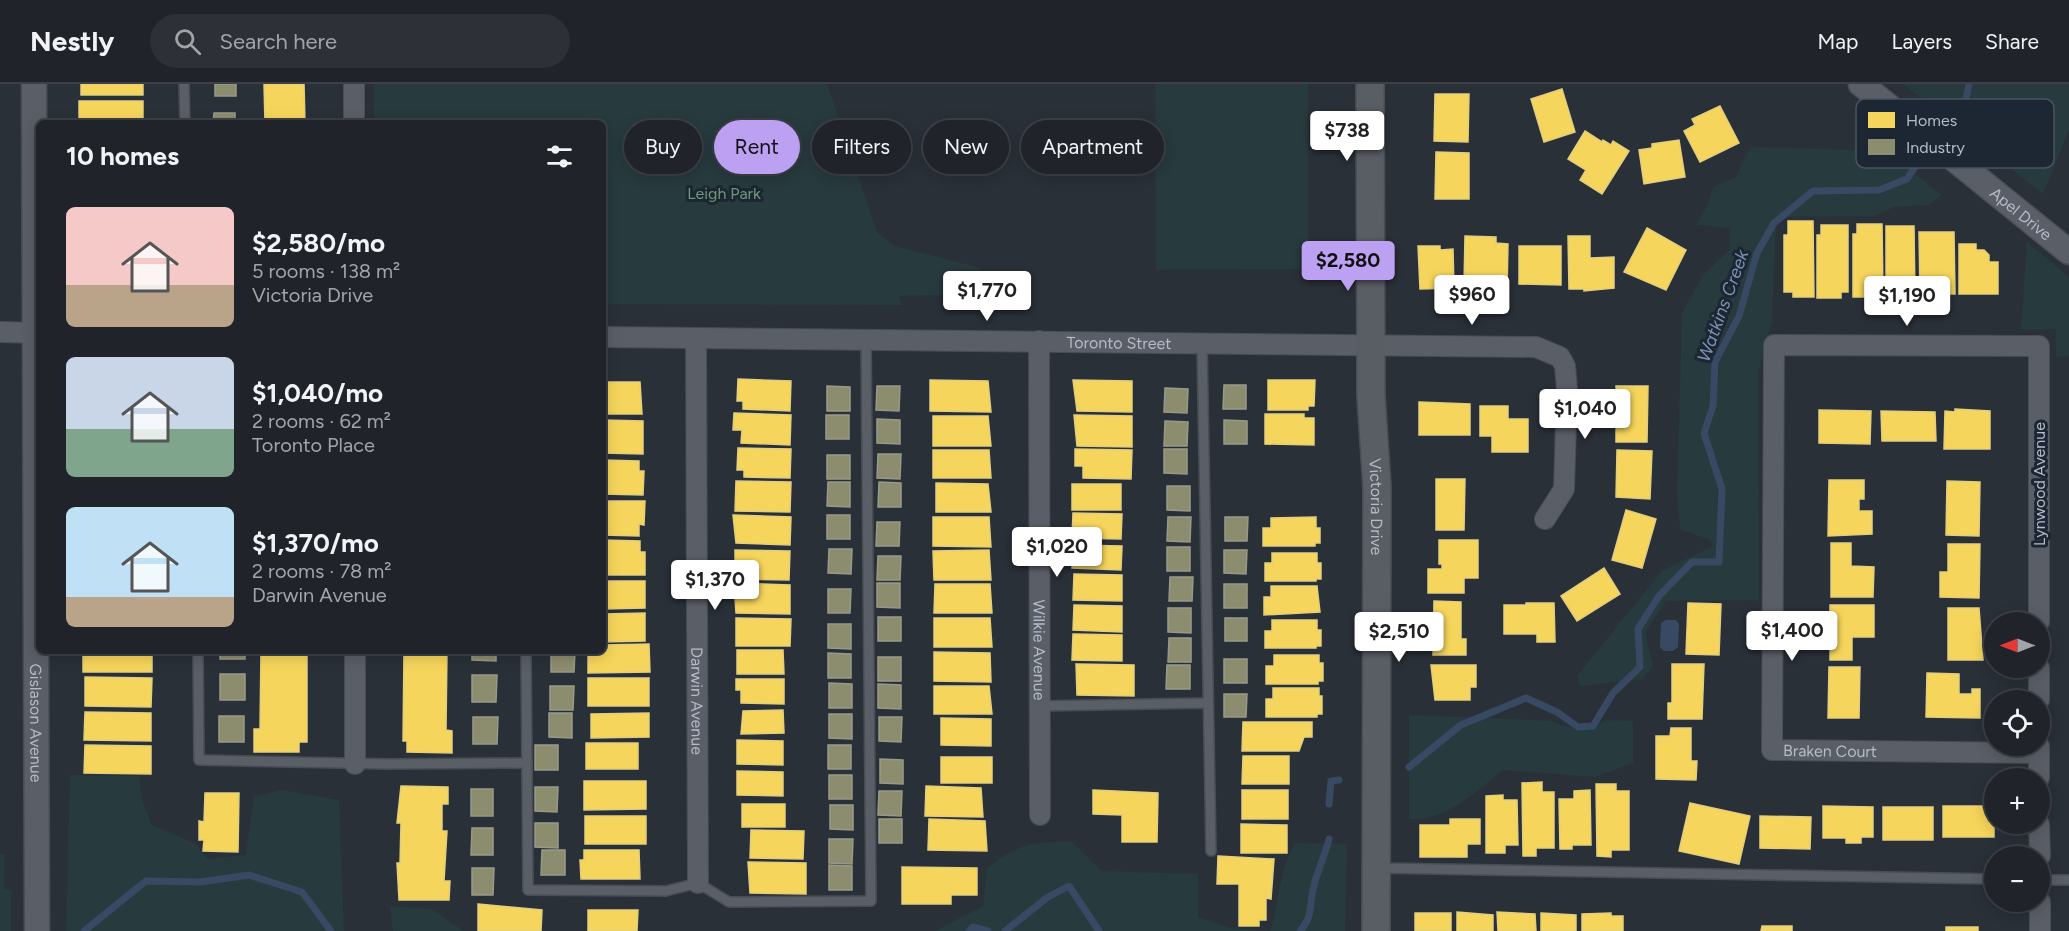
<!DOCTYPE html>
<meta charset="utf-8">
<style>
body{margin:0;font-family:Figtree,sans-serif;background:#2d3036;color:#f1f3f6;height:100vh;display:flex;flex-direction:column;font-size:22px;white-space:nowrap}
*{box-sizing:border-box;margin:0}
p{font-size:20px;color:#a2a4a8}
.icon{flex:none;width:33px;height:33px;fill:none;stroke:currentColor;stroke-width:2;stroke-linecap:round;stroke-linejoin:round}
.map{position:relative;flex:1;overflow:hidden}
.details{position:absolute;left:36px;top:36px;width:570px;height:534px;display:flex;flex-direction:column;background:#20242a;border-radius:9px;box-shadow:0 3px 15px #0003,0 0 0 2px #3d4147}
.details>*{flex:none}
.guide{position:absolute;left:624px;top:36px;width:570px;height:54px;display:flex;gap:12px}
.needle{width:39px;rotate:270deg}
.controls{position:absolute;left:1984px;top:528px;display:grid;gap:12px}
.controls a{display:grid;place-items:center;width:66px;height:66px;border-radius:50%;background:#20242a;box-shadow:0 3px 15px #0003,0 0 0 2px #3d4147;font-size:30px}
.price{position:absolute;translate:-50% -51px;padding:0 14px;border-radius:6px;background:#fff;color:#222;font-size:20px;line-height:39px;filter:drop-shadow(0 2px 3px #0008)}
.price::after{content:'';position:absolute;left:50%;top:36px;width:18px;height:14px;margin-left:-9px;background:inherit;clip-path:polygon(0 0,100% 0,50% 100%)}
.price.on{background:#bca0f2;color:#111}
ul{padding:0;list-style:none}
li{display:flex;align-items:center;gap:18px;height:150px;padding:0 30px}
li span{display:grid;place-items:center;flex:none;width:168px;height:120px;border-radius:9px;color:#555}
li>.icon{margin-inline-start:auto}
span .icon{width:72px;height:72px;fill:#fffc;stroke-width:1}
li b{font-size:26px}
h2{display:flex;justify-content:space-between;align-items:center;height:72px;padding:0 30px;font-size:26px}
.tag{padding:0 21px;border-radius:27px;background:#20242a;box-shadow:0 3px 15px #0003,0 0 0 2px #3d4147;font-size:21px;line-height:54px}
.tag.on{background:#bca0f2;color:#111}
header{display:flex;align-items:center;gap:36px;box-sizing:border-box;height:84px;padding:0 30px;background:#20242a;border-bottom:2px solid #3d4147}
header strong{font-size:28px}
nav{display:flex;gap:33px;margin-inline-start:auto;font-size:21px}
.search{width:420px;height:54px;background:#2d3036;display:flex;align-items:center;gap:15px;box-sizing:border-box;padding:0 21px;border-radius:33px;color:#a2a4a8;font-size:22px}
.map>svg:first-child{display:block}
.green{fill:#273a3e}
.water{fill:#384963}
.homes{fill:#f6d55c;stroke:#e2ce7d;stroke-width:1.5}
.industry{fill:#8c8c6e;stroke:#989a89;stroke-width:1.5}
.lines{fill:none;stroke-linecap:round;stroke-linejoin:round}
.stream{stroke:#384963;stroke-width:7}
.service-casing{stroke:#484c53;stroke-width:12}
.minor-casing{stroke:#484c53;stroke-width:22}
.tertiary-casing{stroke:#484c53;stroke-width:27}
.secondary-casing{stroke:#484c53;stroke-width:30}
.service{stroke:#5a5e66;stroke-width:9}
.minor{stroke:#5a5e66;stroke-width:20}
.tertiary{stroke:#5a5e66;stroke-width:24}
.secondary{stroke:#595d64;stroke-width:27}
.labels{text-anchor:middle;stroke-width:6;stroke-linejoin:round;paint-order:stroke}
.park-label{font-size:16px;fill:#6b9a76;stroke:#1d2633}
.street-label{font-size:16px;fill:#b4bcc9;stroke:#1d2633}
.water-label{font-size:18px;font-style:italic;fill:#7c92b1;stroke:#1d2633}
.key{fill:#1d2633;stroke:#4a5360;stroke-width:1.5}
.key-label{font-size:16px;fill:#b4bcc9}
</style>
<header>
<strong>Nestly</strong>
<div class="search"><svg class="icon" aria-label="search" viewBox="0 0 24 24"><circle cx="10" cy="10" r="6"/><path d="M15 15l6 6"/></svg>Search here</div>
<nav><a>Map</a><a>Layers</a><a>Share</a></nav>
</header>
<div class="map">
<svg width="2069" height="847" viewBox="0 0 2069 847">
<rect width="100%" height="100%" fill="#2a3038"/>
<g class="green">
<path d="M374 0H827L877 148 894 162 981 184 969 210 899 212 902 221 603 220V39H374Z"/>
<path d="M1155 0H1308V185L1156 186Z"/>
<path d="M1903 0H2069V46L2043 110Z"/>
<path d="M1750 63 1886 67 1942 111 1927 121 1894 123 1874 132 1776 133 1772 237 1758 288 1759 516 1666 517 1645 549 1653 582 1643 595 1580 602 1577 592 1662 487 1713 462 1710 456 1680 445 1677 410 1682 229 1703 191 1730 165V144L1696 141 1708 120 1713 103 1736 93Z"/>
<path d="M2027 158 2069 193V272L2056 273V245L2021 246Z"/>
<path d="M1409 631 1554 637 1561 641 1586 646 1607 636 1633 637V679L1595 693 1503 686C1475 708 1447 737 1409 735Z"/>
<path d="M70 691 139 692 143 719 152 741 196 760 207 775 246 771 254 712 283 706 339 716 344 847H66Z"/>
<path d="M1071 757 1101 787 1198 790V833L1230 844 1270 847C1279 821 1280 778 1296 759L1347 760 1345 847H935L983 822 987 784C1019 759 1032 759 1071 757Z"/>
<path d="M0 770H5L4 805 11 806V847H0Z"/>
<path d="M390 822 431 825 464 847H393Z"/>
</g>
<path class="water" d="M1666 536H1676L1679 540 1678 563 1673 567H1664L1660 563 1661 539Z"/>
<g class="homes">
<rect x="81" y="0" width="62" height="11"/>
<path d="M264 0H304L305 39H265Z"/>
<path d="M1562 5 1575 48 1544 58 1531 15Z"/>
<path d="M1435 10H1469L1468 58 1434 57Z"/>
<path d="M79 17H143V37L79 39Z"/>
<path d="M1720 22 1739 59 1700 78 1684 47 1695 41 1692 35Z"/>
<path d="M1585 47 1602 58 1603 56 1611 61 1613 57 1629 67 1602 110 1580 96 1586 86 1568 75Z"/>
<path d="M1679 56 1685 93 1644 100 1639 66 1652 64V60Z"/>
<path d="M1436 68 1469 69V115H1435Z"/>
<path d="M1788 137H1813L1814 213H1793V208H1784V151H1788Z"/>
<path d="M1857 140H1882L1883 208H1876V213H1853V150H1857Z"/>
<path d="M1821 141H1848V208H1841V214H1817V151H1821Z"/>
<path d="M1886 142H1914L1915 214H1892V208L1886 209Z"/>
<path d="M1647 144 1686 166 1666 206 1624 188Z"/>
<path d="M1919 148H1954L1955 210H1920Z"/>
<path d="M1465 152 1496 153V159L1508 160 1507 205 1486 204V197H1483V202L1464 201Z"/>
<path d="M1568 152H1590V174L1614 173V204L1584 207V205H1569Z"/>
<path d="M1959 160H1976V166H1984L1989 171V178H1998V210H1959Z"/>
<path d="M1418 162H1440V166L1453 165 1454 204 1420 205Z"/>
<path d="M1519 162H1561V201L1519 200Z"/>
<path d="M738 295 791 297 790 327 743 325V317H737Z"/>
<path d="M930 296 988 297 991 328 930 327Z"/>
<path d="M1073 296 1132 297V328L1077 327Z"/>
<path d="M1268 296H1315L1314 322H1308V326H1268Z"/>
<path d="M603 298H640L642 330H603Z"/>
<path d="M1616 302H1648L1647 358H1616Z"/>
<path d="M1419 318 1470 320V351H1419Z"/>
<path d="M1480 322H1508V335H1528V368H1492V352H1480Z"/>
<path d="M1955 325 1990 327V365H1944L1945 327 1955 328Z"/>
<path d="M1819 326 1871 327 1870 360 1819 359Z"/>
<path d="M1881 327 1935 328 1936 357H1882Z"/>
<path d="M734 329 791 331 790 361 741 359 742 346H733Z"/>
<path d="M1265 330H1304V334H1314V361L1265 360Z"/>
<path d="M1074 331 1132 332V363L1077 362Z"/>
<path d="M933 332H988L991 362H933Z"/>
<path d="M603 336 643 337V370L603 369Z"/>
<path d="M738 364 791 365 790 394 744 393V386H737Z"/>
<path d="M1075 365 1132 366 1131 395 1083 394V382H1075Z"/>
<path d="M933 366H989L991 394H933Z"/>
<path d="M1617 366 1652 367 1650 415 1616 413Z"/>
<path d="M603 376 639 377V387H644L643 411 603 410Z"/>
<path d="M1436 395H1465L1464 446H1436Z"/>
<path d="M1829 396H1864V415H1859V427H1872V450L1828 452Z"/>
<path d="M736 397 791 398 790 428 735 427Z"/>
<path d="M1947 397 1980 398 1979 452 1946 451Z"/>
<path d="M936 399 988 400 991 428H936Z"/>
<rect x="1072" y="400" width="49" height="26"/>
<path d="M603 417H645L644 441 639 440V452L603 451Z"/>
<path d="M1626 426 1656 435 1642 484 1612 476Z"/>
<path d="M1073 429 1122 430 1121 455 1072 454Z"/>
<path d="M733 431 791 433 790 461 736 459Z"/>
<path d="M933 433H989L991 463 933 462Z"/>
<path d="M1316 433V444H1320V459H1315V462H1263V444H1271V434Z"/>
<path d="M603 456 640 457V468H645V491H603Z"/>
<path d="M1439 456H1478V494H1464V509H1428V485H1442V480H1439Z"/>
<path d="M1831 459H1851V482L1874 483 1873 513H1831Z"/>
<path d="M1948 460H1980L1979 514 1940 513V488H1948Z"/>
<path d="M1073 461 1122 462 1121 486 1072 484Z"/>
<path d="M735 466 790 467 789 496 739 495V483H735Z"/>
<path d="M989 466 991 496H934L933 467Z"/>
<path d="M1272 469H1317V479H1321V495H1316V497H1265V479H1272Z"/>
<path d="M1604 484 1620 510 1577 537 1561 512Z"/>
<path d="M1074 490 1122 491V517L1073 516Z"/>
<path d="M603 497H645V524L603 525Z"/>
<path d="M734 499 790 501V530L736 529Z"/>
<path d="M935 500H990L992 529H934Z"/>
<path d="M1271 502H1317L1320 528 1264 531V513H1271Z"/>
<path d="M1434 517 1461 518V555H1466V571H1433Z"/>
<path d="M1526 519H1554L1555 558H1537V550H1504V521H1526Z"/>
<path d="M1688 519 1721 520 1719 571 1686 570Z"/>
<path d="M1074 521 1122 522V548L1073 546Z"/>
<path d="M1830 521H1874V553H1852V576H1830Z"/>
<path d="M1948 524H1979L1983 576H1948Z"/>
<path d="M645 529V557L603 558V530Z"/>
<path d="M736 534 791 535 790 562H736Z"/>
<path d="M934 534H990L992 563H934Z"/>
<path d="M1272 536H1317V546H1321V562H1316V564H1265V547H1272Z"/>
<path d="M1073 550 1122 551V577L1072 576Z"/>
<path d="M649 560 650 588 588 589V567H603V561Z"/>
<path d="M737 566H783L784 590H737Z"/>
<rect x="83" y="567" width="69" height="21"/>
<path d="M261 567H307V658H299V668H254V645H260Z"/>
<path d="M404 567H447L446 646 452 647V669L407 668V657H403Z"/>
<path d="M934 568 990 569 991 598 934 597Z"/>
<path d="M1274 571H1319V579H1323V597H1318V600H1266V582H1274Z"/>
<path d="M1076 580 1134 581V612L1077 611Z"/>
<path d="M1672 580H1704L1702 635H1668V619H1672Z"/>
<path d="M1431 581H1476V603H1470V616H1435Z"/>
<path d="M1829 583H1860L1859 634H1828Z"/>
<path d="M1927 589 1959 590V610H1972V605H1980V634L1926 633Z"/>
<path d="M85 593 152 594 151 623 85 622Z"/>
<rect x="588" y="594" width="61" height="28"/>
<path d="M736 595H784V620L741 619V606H736Z"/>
<path d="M934 602H989L992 630H934Z"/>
<path d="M1273 604H1319V612H1322V630H1317V633H1266V615H1273Z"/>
<path d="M783 626 784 649 741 650 743 627Z"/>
<path d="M85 628 151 629V657L84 656Z"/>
<path d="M649 629V653L591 654V630Z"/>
<path d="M941 634 991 635V662L941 661Z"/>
<path d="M1243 638H1312V653H1304L1299 667H1242Z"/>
<path d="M1671 644H1691V677H1697L1696 696 1656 695V652H1670Z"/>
<path d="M737 656 783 657V681L737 680Z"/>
<rect x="586" y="659" width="52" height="26"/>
<path d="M85 661 151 662V690L84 689Z"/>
<path d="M1243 672H1289V700H1242Z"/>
<rect x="941" y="673" width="51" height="26"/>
<path d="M737 687 783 688V712L737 711Z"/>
<path d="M584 697H646V725L584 726Z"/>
<path d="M1542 698V708H1554V764H1536V772H1523L1522 699Z"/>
<path d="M1596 700H1616V707H1629V766H1611V773L1597 772Z"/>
<path d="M401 702 448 703V720H442V747H447L444 797H450L449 816H399L397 779H400L401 739H397Z"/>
<path d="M926 702 981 704 983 733 925 732Z"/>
<path d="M1093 706 1158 709 1157 758H1122V731L1093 730Z"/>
<rect x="1242" y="706" width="46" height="29"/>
<path d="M1590 706 1591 761H1572V765H1560L1559 715H1574V707Z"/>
<path d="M205 709H239L238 768 203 767 204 756H199V737L204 738Z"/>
<path d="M1503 711V716H1517L1518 761H1505V769H1486V712Z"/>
<path d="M1690 719 1750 732 1739 780 1679 767Z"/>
<rect x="742" y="720" width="43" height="23"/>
<path d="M1823 722 1873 723V753H1861V759H1846V754H1823Z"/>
<rect x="1943" y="722" width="51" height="31"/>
<rect x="1883" y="723" width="50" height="33"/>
<rect x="585" y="732" width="61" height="28"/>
<path d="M1760 732 1811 733 1810 765 1760 764Z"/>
<path d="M929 735 985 737 987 767 928 766Z"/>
<path d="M1450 735H1480V760H1467V773H1420V741H1450Z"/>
<path d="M1241 740 1287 741V769H1241Z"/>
<path d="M751 746 804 747 803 775 750 774Z"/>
<path d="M584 766H639L640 795H581L580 776H584Z"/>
<path d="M1218 772 1274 775 1271 815 1266 814V836H1259V842H1239V800H1217Z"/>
<path d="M748 778 806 779V810L750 809Z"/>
<path d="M902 783 977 784V811H951V820H902Z"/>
<path d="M478 820 542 826 541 847H478Z"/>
<path d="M588 826H638L637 847H588Z"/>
<path d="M1457 828 1493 831V847H1457Z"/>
<path d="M1497 828 1535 830 1536 847H1498Z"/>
<rect x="1415" y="829" width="36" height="18"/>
<path d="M1541 829 1576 831V847H1541Z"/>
<path d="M1611 829V832H1623V847H1582V830Z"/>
<path d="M1762 842H1792V847H1761Z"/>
<rect x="1946" y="843" width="32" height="4"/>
</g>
<g class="industry">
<rect x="215" y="0" width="21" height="12"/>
<path d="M214 29H235V39H213Z"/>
<path d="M1224 301H1246V325H1223Z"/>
<path d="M827 302 850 303V327H827Z"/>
<path d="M877 302H900L899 327 876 326Z"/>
<path d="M1165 304 1188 305 1187 329 1164 328Z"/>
<rect x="826" y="331" width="23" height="24"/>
<path d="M877 335 900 336V360L877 359Z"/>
<path d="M1224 336 1247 337V360H1224Z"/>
<path d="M1165 337 1188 338 1187 362H1164Z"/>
<path d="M1164 365H1187V390L1164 389Z"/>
<path d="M878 370H901L900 395 877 394Z"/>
<rect x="827" y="371" width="23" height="24"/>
<path d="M828 398H850V423L827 422Z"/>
<path d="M879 398 901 399V423H878Z"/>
<path d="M1167 402H1190V427L1167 426Z"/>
<rect x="827" y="431" width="23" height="24"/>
<path d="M1168 433H1191L1190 458 1167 457Z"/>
<path d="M1225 433H1248L1247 457H1225Z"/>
<path d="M877 438H900L899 462H876Z"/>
<rect x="1167" y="463" width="23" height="24"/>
<path d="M829 465H852L851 490 828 489Z"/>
<path d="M1224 466H1247L1246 490 1224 489Z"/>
<path d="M878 472H901L900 496H877Z"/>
<path d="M1170 493H1193L1192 517H1169Z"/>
<path d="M877 499H900V524L877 523Z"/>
<rect x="1224" y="500" width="23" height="24"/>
<path d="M828 505H851L850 529H828Z"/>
<path d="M1168 524H1191V549L1168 548Z"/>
<rect x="878" y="533" width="23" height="24"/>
<rect x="1225" y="534" width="22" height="23"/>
<path d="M828 540H851V565L828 564Z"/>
<path d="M1169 554H1191V578H1168Z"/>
<rect x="220" y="567" width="25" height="8"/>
<path d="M472 567H496V577L472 576Z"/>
<path d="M551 567H575L574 588H551Z"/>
<path d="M828 569 851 570V594H828Z"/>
<rect x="878" y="573" width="23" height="24"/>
<rect x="1224" y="575" width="23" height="24"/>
<path d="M1167 581H1190V605H1166Z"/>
<rect x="220" y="590" width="25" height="26"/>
<path d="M472 591H497L496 618H472Z"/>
<path d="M829 599 852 600V624H829Z"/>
<path d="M878 600 901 601V625L878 624Z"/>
<path d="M550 602H574L573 626H550Z"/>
<path d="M1224 610H1247L1246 633H1224Z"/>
<path d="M549 629H572V654L549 653Z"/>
<path d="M829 630H852V655L829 654Z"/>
<rect x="219" y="632" width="25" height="26"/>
<path d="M473 633H498L497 660H473Z"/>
<path d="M879 633H902L901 658 879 657Z"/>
<rect x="535" y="661" width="23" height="25"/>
<rect x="828" y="661" width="23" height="24"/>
<path d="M880 675 903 676V700L880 699Z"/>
<rect x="829" y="691" width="23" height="24"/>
<path d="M535 703H558L557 728 535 727Z"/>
<rect x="471" y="705" width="22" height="27"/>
<path d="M879 707H902L901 732 878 731Z"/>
<path d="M830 721H853V746L830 745Z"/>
<rect x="879" y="735" width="23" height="24"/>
<path d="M535 739H558V764L535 763Z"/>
<path d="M472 744H493V771H471Z"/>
<path d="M829 755H853L852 780 829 779Z"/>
<path d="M542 766H565V791H541Z"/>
<path d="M829 781 852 782V806H829Z"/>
<path d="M472 784H494L493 811H472Z"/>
</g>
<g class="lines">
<g class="stream">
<path d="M1962 34 1969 0"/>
<path d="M1409 683 1461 641 1526 614 1557 628 1578 643 1593 642 1613 609 1640 583 1638 545 1659 512 1692 478H1719L1722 405 1704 349 1713 322 1715 278 1739 232 1757 169 1774 139 1813 107 1879 106 1907 95 1920 75"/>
<path d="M1329 720 1331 697 1339 696"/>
<path d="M84 847 146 797 200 798 249 791 302 808 331 847"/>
<path d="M969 847 973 843 988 847"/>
<path d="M1005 847 1048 813 1069 802 1099 847"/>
<path d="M1300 847C1314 830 1308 826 1313 806 1316 789 1325 772 1329 755"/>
</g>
<defs>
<g id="service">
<path d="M184 0 185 39"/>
<path d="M1202 258 1211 767"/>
<path d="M198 567 199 676 388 680 527 679"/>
<path d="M526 567 528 806 666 807 698 799 729 818 871 817 866 255"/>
<path d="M1039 622 1208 619"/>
<path d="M1379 784 1995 795"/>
<path d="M2040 796H2069"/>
</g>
<g id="minor">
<path d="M354 0V39"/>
<path d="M0 248 39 249"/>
<path id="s1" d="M603 253 1536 263 1560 273 1565 282 1567 305 1564 405 1545 435"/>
<path id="s2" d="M696 254 698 799"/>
<path id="s3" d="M1039 257 1040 731"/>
<path id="s4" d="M2039 538V262L1774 261 1772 666 2039 669"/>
<path d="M2039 584V616"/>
<path d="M2039 662V694"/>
<path d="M355 680V567"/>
<path d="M2039 740 2040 772"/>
<path d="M2040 847V818"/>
</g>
<g id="tertiary">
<path id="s5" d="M34 0 37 847"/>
<path id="s6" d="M1861 0 2069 168"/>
</g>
<g id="secondary">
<path id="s7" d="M1370 0 1371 312 1377 403 1376 847"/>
</g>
</defs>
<use href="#service" class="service-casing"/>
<use href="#minor" class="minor-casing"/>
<use href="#tertiary" class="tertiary-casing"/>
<use href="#secondary" class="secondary-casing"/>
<use href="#service" class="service"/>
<use href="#minor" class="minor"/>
<use href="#tertiary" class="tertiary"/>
<use href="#secondary" class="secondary"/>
</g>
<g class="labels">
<g class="park-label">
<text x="724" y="115">Leigh Park</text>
</g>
<g class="street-label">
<text dy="6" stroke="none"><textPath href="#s6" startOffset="206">Apel Drive</textPath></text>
<text dy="6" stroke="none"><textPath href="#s1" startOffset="516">Toronto Street</textPath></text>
<text transform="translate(2039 400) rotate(-90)" y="6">Lynwood Avenue</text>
<text dy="6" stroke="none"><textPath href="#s7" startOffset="423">Victoria Drive</textPath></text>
<text dy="6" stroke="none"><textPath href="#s3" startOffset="309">Wilkie Avenue</textPath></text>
<text dy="6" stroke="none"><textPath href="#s2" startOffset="363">Darwin Avenue</textPath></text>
<text dy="6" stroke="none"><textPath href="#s5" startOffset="639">Gislason Avenue</textPath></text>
<text dy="6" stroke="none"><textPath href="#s4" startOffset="1004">Braken Court</textPath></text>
</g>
<g class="water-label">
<text transform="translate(1723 222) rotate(-70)" y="6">Watkins Creek</text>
</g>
</g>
<rect x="1856" y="15" width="198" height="69" rx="9" class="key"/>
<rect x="1868" y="28" width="27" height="16" fill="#f6d55c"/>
<rect x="1868" y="55" width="27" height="16" fill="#8c8c6e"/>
<g class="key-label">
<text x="1906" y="42">Homes</text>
<text x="1906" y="69">Industry</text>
</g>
</svg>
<div class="controls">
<a><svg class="needle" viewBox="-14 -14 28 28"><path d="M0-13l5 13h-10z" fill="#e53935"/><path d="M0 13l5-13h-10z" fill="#a2a4a8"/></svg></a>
<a><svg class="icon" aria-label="locate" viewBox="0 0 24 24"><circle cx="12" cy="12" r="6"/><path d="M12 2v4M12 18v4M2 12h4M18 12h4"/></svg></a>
<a>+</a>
<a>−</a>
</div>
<b class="price" style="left:1347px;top:78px">$738</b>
<b class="price on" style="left:1348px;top:208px">$2,580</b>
<b class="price" style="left:987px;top:238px">$1,770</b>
<b class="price" style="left:1472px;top:242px">$960</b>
<b class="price" style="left:1907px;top:243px">$1,190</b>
<b class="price" style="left:1585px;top:356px">$1,040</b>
<b class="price" style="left:1057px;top:494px">$1,020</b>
<b class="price" style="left:715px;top:527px">$1,370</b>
<b class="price" style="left:1792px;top:578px">$1,400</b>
<b class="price" style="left:1399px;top:579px">$2,510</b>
<div class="guide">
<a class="tag">Buy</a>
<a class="tag on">Rent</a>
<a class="tag">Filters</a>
<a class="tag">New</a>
<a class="tag">Apartment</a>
</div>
<section class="details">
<h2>10 homes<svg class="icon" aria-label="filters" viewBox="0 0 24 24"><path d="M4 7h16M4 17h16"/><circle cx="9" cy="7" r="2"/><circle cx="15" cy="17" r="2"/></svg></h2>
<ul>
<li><span style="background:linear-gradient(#f6c9c9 65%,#b9a48a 0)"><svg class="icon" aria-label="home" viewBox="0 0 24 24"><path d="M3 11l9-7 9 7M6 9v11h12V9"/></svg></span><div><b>$2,580/mo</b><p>5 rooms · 138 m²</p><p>Victoria Drive</p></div></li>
<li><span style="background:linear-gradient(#c9d6e8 60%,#7fa58c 0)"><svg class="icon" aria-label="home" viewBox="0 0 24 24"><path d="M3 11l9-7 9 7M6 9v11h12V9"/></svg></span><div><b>$1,040/mo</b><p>2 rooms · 62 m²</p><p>Toronto Place</p></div></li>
<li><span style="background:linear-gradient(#bfe0f5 75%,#b9a48a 0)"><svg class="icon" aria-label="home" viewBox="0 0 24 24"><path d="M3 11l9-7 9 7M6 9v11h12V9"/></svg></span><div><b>$1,370/mo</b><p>2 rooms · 78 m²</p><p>Darwin Avenue</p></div></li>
</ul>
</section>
</div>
